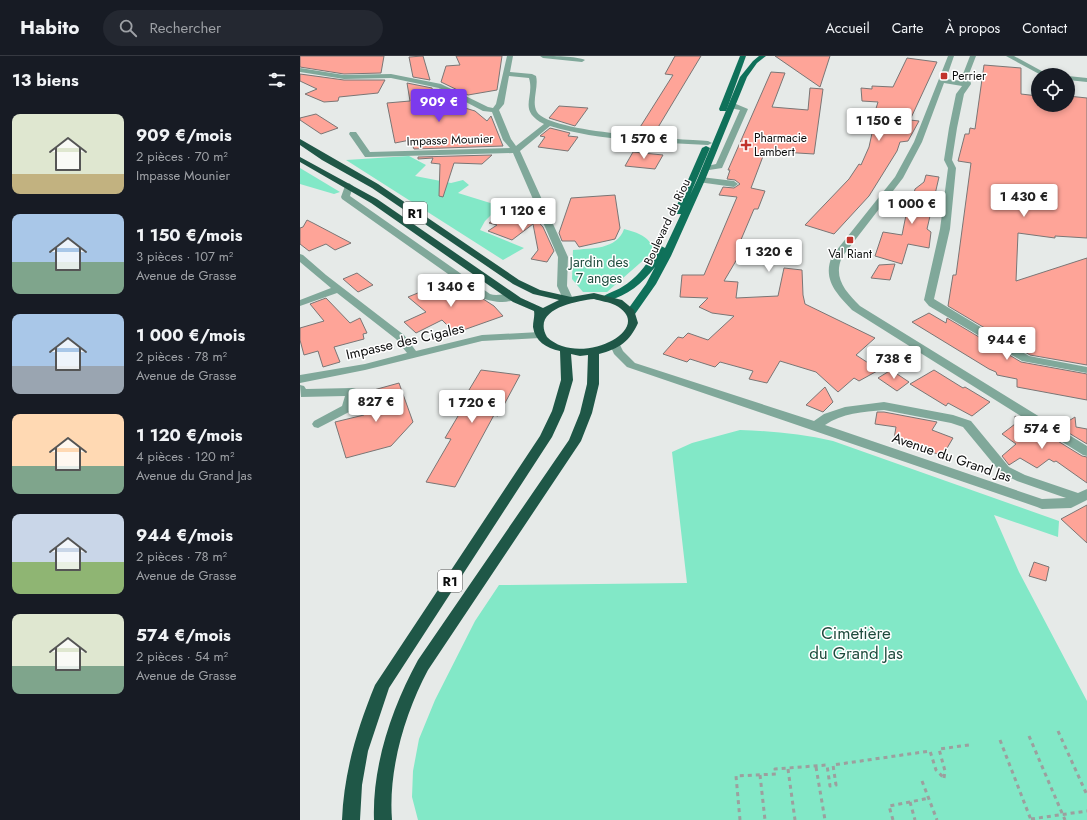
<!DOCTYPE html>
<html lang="fr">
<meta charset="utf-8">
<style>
body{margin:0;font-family:Jost,sans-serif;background:#242831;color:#f1f3f6;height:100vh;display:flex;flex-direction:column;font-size:15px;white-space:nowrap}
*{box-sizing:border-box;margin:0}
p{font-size:13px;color:#9ea1a6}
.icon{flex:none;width:22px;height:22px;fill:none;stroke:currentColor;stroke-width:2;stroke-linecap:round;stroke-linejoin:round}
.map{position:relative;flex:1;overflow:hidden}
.side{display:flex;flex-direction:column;background:#171b24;width:300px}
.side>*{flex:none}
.tools{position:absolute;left:731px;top:12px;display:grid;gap:8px}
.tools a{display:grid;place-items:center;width:44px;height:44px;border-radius:50%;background:#171b24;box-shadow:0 2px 6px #0003;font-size:20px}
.price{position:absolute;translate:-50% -34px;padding:0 9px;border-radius:4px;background:#fff;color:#222;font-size:13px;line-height:26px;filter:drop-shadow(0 1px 2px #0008)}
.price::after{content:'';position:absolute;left:50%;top:24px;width:12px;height:9px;margin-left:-6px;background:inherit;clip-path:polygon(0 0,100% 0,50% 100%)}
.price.on{background:#7c3aed;color:#fff}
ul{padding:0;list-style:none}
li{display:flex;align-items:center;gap:12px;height:100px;padding:0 12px}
li span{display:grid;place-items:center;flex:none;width:112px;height:80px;border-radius:8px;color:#555}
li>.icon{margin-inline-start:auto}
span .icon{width:48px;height:48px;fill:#fffc;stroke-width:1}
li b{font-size:17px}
h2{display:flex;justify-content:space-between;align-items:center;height:48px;padding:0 12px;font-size:17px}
header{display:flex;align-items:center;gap:24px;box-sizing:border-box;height:56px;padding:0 20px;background:#171b24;border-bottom:1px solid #363941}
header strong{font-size:19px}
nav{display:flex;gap:22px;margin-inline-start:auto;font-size:14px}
.search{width:280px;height:36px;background:#242831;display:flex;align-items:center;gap:10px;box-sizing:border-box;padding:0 14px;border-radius:22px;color:#9ea1a6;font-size:15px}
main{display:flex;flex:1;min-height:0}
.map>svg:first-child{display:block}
.green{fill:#82e8c7}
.building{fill:#fea498;stroke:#7a7675}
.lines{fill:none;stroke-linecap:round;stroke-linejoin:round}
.path{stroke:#9c9f9e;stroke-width:3;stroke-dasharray:4 4;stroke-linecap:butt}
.minor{fill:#80a89a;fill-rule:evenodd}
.major{fill:#0f715a;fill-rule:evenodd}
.highway{fill:#1f5747;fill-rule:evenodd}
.poi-dot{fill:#c1332b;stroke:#fff;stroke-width:1.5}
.labels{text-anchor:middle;stroke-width:3;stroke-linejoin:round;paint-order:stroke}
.far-poi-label{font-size:12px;fill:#0d0e0e;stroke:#fff;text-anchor:start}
.far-street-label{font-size:12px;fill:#0d0e0e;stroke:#fff}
.shield{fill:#fff;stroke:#565656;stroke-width:1}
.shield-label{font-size:13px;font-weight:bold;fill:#0d0e0e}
.park-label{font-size:14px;fill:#1e4b3d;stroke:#fff}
.street-label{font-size:14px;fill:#0d0e0e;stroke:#fff}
.near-park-label{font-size:17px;fill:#1e4b3d;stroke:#fff}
</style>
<header>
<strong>Habito</strong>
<div class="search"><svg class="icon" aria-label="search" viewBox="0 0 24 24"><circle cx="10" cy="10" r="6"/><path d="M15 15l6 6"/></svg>Rechercher</div>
<nav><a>Accueil</a><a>Carte</a><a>À propos</a><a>Contact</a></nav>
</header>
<main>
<section class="side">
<h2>13 biens<svg class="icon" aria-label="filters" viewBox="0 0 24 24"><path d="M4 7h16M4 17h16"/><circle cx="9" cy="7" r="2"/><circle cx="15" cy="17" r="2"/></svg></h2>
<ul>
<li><span style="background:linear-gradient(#dfe7d0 75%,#c2b280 0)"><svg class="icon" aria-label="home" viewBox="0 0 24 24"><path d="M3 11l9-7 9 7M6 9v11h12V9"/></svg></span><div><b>909 €/mois</b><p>2 pièces · 70 m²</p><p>Impasse Mounier</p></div></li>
<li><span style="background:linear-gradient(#a9c7e8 60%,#7fa58c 0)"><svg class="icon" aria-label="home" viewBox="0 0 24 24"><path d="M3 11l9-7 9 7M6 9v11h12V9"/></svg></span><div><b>1 150 €/mois</b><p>3 pièces · 107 m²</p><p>Avenue de Grasse</p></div></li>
<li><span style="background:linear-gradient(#a9c7e8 65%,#9aa5b1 0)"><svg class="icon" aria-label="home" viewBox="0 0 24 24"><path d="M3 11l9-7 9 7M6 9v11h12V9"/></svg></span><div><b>1 000 €/mois</b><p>2 pièces · 78 m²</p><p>Avenue de Grasse</p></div></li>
<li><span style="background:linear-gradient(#ffd9b3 65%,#7fa58c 0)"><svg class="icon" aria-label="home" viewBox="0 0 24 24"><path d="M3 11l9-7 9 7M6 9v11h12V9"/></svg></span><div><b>1 120 €/mois</b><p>4 pièces · 120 m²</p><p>Avenue du Grand Jas</p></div></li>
<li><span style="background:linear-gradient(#c9d6e8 60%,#8fb573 0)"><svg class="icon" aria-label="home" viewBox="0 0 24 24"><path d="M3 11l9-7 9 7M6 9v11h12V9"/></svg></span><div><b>944 €/mois</b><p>2 pièces · 78 m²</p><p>Avenue de Grasse</p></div></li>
<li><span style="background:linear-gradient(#dfe7d0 65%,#7fa58c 0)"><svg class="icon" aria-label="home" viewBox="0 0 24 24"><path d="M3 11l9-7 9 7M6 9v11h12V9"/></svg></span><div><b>574 €/mois</b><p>2 pièces · 54 m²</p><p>Avenue de Grasse</p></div></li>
</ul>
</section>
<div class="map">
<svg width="787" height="764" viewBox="0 0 787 764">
<rect width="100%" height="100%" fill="#e6eae8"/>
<g class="green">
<path d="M109 100 126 109 115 120 151 127 163 124 169 129 158 137 200 150 185 165 180 174 224 192 203 204 46 104Z"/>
<path d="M0 112 40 136 34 138 0 128Z"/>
<path d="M324 173C339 177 348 180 355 194L307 236H283L272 223 273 194C291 192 317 194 324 173Z"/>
<path d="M440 374C472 375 502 378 533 385L759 465 758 481 694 459 719 516 787 645V764H118L112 741 113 715 119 683 135 644 175 565 199 529 387 527 372 396 392 387Z"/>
</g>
<g class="building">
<path d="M0 0H84L81 17 44 18 0 11Z"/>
<path d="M123 0 130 24 113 21 109 1Z"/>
<path d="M156 0H202L197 34 168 39 141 26 146 10 160 9Z"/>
<path d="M375 0H401L354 78 337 76 373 19 365 18Z"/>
<path d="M475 0H530L520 31Z"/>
<path d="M607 2 637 6 610 64 619 65 608 85 600 86 597 95 569 140 534 178 505 169 549 123 559 108 561 109 569 91 576 59H574L578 46 562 45 561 32 572 33V30L593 31Z"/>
<path d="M684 9 721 12V38L738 40V49H768V40L787 42V182L755 180V182L718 177 716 225 787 202V309L730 299 648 250 653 219H656L671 107 658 105 665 78H669L670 72 675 73Z"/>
<path d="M471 16 485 17 472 51 508 54 510 32 523 33 514 98 465 95 451 132 465 135 458 153H454L440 186 445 187 440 198 424 225 438 226 436 242 478 240 484 212 502 214 503 239 505 248 575 282 556 299 579 314 559 325 554 322 538 336 516 316 480 305 467 327 449 323 453 315 420 306 415 311 390 303 387 306 363 298 378 281 383 282 388 277 408 284 434 260 412 257 399 251 408 242 380 241 382 219H404L437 141 419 139 423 131 434 132 440 128 435 124 427 123 430 114H428Z"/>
<path d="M0 18 44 24H85L78 37 39 41 38 45 24 46 5 38 17 33 0 25Z"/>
<path d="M107 27 132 32 135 45 139 33 154 42 138 44 175 55 187 65 191 60 203 90 114 93 110 84 95 87 87 47 110 45Z"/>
<path d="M259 50 288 52 275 70 249 62Z"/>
<path d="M16 58 38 72 21 78 0 64V62Z"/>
<path d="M250 72 270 77 268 80 278 81 268 95 238 91 245 81 240 80Z"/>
<path d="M333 96 363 99 355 113 325 110Z"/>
<path d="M192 99 182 108 154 107 143 141 139 140 140 108 131 107 133 102 118 103V101Z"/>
<path d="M626 119 639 121 627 173 631 176 629 192 608 188 602 208 575 200 583 176 602 179 607 154H610L615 133 624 126Z"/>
<path d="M315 139 320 172 315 183 279 191 275 185H262L259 177 271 142Z"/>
<path d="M214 152 232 164 230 157 243 171 254 195 247 206 231 203 238 194 233 168 212 184 188 175 197 169 189 167Z"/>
<path d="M7 164 13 167 51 187 35 194 26 188 9 195 0 188V172L3 171Z"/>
<path d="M595 208 590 224 571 222 579 209Z"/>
<path d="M57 217 73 229 58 236 43 223Z"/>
<path d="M152 223 164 233 166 232 194 250 203 260 155 277 142 264 116 277 104 266 126 256 108 241Z"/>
<path d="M26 242 50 267 60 262 67 277 63 278 64 283 34 291 40 306 23 311 18 295 4 299 0 284V272L24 265 10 248Z"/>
<path d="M629 257 646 267 647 262 721 306 787 318V344L717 331V323L697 319 696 316 689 313 612 266Z"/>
<path d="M181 314 220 319 198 360 194 359 155 431 126 426 151 383 145 382 161 355 157 354Z"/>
<path d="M591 314 609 326 597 335 578 322Z"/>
<path d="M634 314 663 332 665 331 690 346 672 360 648 347 646 350 610 328Z"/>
<path d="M99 327 113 366 91 390 46 402 35 366 64 359 61 352 74 349 70 335Z"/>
<path d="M525 331 533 346 523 356 506 349Z"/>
<path d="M577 356H584L637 366 632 374 653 382 643 399 630 396 594 383 596 371 575 368Z"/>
<path d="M715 360 746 380 748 379 782 400 787 401V427L756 405 754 406 749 403 737 412 720 402 709 409 702 400 716 388 702 378 715 368Z"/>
<path d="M775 361 776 371 787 373V388L759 371Z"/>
<path d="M787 449V487L761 463Z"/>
<path d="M734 506 749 511 746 525 729 520Z"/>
</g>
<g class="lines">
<g class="path">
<path d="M758 675 787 739"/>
<path d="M729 680 765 764"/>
<path d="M700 684 731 764"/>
<path d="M516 711 525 764"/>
<path d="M488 713 495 764"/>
<path d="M460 719 465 764"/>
<path d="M644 722 645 715 639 693 669 689"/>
<path d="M622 725 637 764"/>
<path d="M610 746 615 764"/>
<path d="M731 763 787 755"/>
<path d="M440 764 436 720 476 718 475 713 527 709 530 730 536 729 533 709 630 695 636 714 644 722"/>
<path d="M593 764 589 750 630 742"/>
</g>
<g class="minor">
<path d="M207 0H213L210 16 232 18 236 20C239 31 231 46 237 56 250 77 380 83 408 85L412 87 408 89C356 86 301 85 250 70L220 95 268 201 267 230 273 243 272 245H264L257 230 258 201 213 97 68 101H65L49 78 50 76H56L70 96 210 92 203 84 192 56 183 55 139 32 91 22 44 23 0 16V12L44 19 91 18 141 28 188 51 193 52 196 48ZM209 20 229 22C235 42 217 54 244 68L216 90 211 83 199 54 204 48Z"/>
<path d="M240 0C251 0 277 0 285 4L282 6 243 2Z"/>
<path d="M648 0H654L646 23 663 25V18L670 0H676L669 18 671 28 664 38 657 72 652 104 656 112 650 173 634 243 729 300 787 311V317L722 305 629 250 624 244 640 173 648 112 644 104 649 72 656 38 662 30 644 27 622 86 603 122 542 201C533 222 545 235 560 250L787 390V400L783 399 552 254C537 238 522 224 532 200L595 121 614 86Z"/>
<path d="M706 0H714L749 19H741Z"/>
<path d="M768 20 787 22V26L768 24Z"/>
<path d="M430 48H436L448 53 422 112 403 115 402 113 403 111 416 108 440 54 430 52Z"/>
<path d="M401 121 434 125 438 128 434 131 398 126 397 124Z"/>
<path d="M49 127 53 130 50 140 190 238C198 241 211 235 217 241 210 249 192 246 182 242L42 143 41 141 45 130Z"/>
<path d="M0 198 3 199 26 219 104 279 116 295 182 279 240 276 245 279 240 282 182 285 65 314 0 327V319L65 308 107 297 96 283 37 237 0 250V244L31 232 0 206Z"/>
<path d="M315 286 319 287 323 295 335 307 514 365 524 358 545 351 584 346 653 359 671 365 709 411 725 419 778 437 787 433V444L771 452 742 453 737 451 327 311 314 298 310 289ZM584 354 651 367 663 371 701 417 717 425 766 442 742 443 525 369C542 357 563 356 584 354Z"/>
<path d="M0 329 4 330 6 333 52 332 56 333 58 336 51 355 18 372 14 371 12 368 14 365 42 350 45 340 1 341Z"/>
</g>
<g class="major">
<path d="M440 0H446L427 53 426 55H420L419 53Z"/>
<path d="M459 0H466L457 7 447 21 405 124 371 200 356 228 335 258H327L326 256 346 228 355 211C343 227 327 240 307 245L302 242C306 237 316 235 322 231 339 221 347 207 358 191L361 190 365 192 381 158H375L374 156 402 92 406 90 410 92 390 139 397 124 440 21 453 5Z"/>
</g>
<path class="highway" d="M0 83 78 128 219 224 240 234 271 241 294 237 322 244 334 254 338 267C330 285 319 293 299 298V328L292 357 281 385 128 614C105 657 88 714 92 764H74C72 710 92 651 118 604L269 384 280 357 287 328 288 299 280 300 271 298 273 324 264 355 252 381 89 632 68 695 62 729 60 764H42C44 716 57 673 75 629L240 380 252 355 261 324 260 295C246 292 235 285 233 271 233 265 235 260 234 255L213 246 71 147 0 106V101L77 143 221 242 243 252 259 244 233 238 213 228 72 132 22 104 0 89ZM294 243C300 245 309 246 315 249 359 272 280 313 247 281 231 253 276 245 294 243Z"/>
</g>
<g class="poi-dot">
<rect x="640" y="16" width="8" height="8" rx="2"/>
<path d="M444 83h4v4h4v4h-4v4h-4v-4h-4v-4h4z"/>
<rect x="546" y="180" width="8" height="8" rx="2"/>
</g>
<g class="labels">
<g class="far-poi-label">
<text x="652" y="24">Perrier</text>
<text x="454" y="86">Pharmacie<tspan x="454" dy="14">Lambert</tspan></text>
<text x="550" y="202" text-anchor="middle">Val Riant</text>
</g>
<g class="far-street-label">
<text transform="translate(150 84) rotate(-2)" y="4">Impasse Mounier</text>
<text transform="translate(367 166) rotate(-65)" y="4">Boulevard du Riou</text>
</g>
<g class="shield">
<rect x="103" y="146" width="24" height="22" rx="3"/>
<rect x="138" y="514" width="24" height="22" rx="3"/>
</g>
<g class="shield-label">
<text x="115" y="162">R1</text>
<text x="150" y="530">R1</text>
</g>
<g class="park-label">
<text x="299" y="211">Jardin des<tspan x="299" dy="16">7 anges</tspan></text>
</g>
<g class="street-label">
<text transform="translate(105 285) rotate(-13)" y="5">Impasse des Cigales</text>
<text transform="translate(652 401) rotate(19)" y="5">Avenue du Grand Jas</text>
</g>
<g class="near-park-label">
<text x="556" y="583">Cimetière<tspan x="556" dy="20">du Grand Jas</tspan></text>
</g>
</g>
</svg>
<div class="tools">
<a><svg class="icon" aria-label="locate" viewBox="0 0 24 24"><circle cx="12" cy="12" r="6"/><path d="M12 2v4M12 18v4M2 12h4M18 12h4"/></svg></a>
</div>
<b class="price on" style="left:139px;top:67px">909 €</b>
<b class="price" style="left:579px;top:86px">1 150 €</b>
<b class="price" style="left:344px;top:104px">1 570 €</b>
<b class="price" style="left:724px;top:162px">1 430 €</b>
<b class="price" style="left:612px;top:169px">1 000 €</b>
<b class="price" style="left:223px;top:176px">1 120 €</b>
<b class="price" style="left:469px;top:217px">1 320 €</b>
<b class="price" style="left:151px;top:252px">1 340 €</b>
<b class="price" style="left:707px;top:305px">944 €</b>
<b class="price" style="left:594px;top:324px">738 €</b>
<b class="price" style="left:76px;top:367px">827 €</b>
<b class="price" style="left:172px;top:368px">1 720 €</b>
<b class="price" style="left:742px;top:394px">574 €</b>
</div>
</main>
